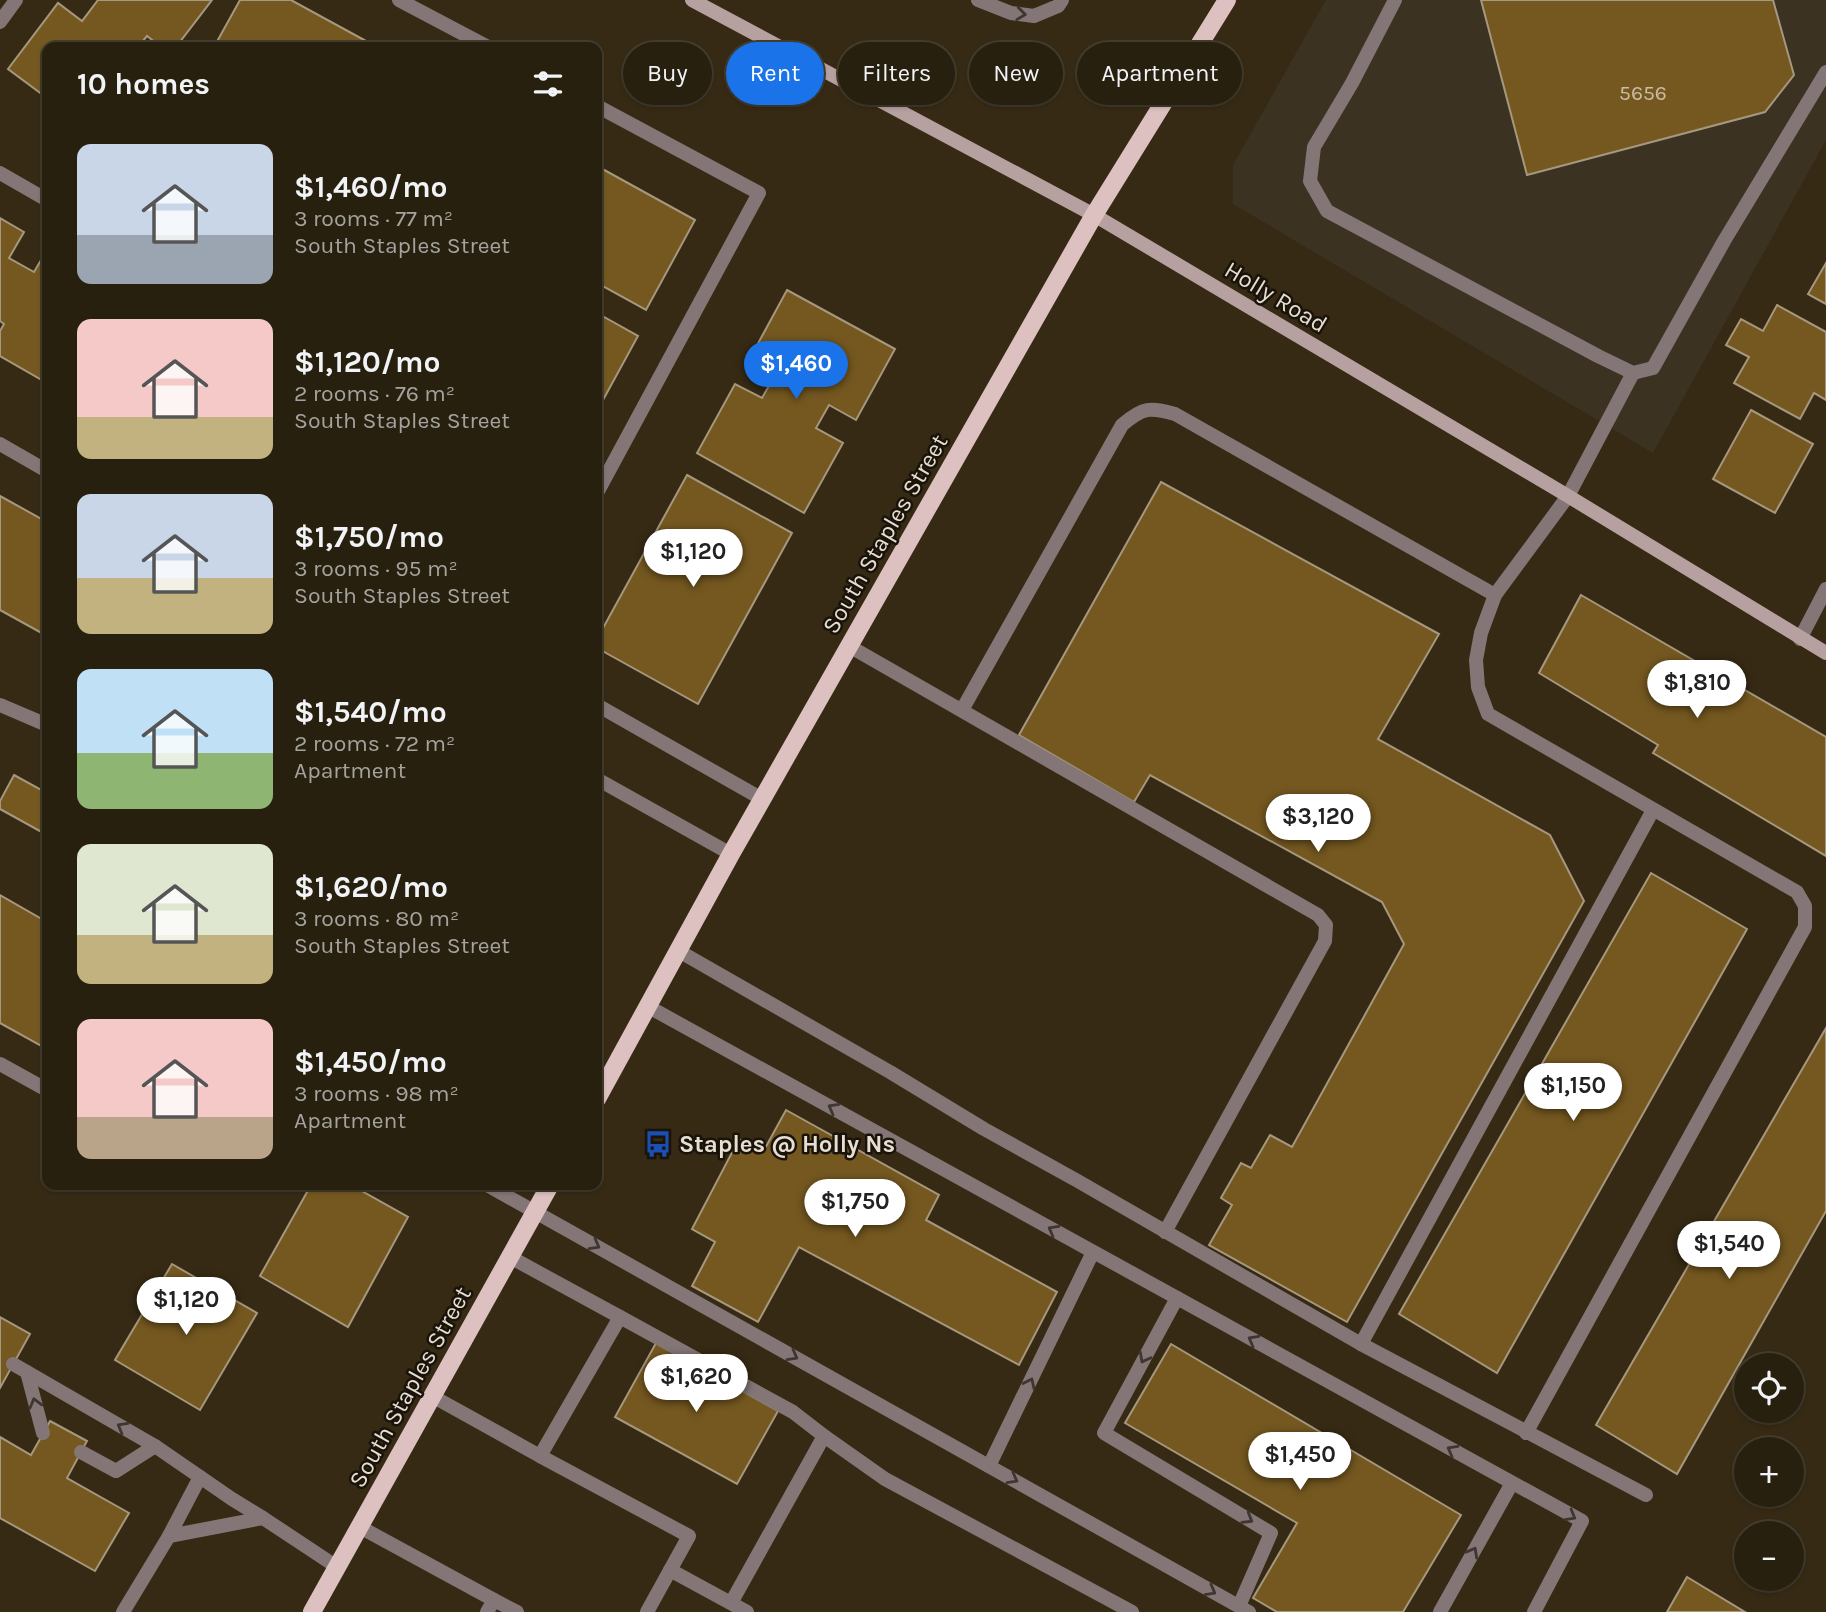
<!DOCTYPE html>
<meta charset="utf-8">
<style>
body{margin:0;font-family:Karla,sans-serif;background:#302818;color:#f1f3f6;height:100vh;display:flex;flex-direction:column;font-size:26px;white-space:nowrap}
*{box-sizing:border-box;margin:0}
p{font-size:23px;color:#a5a39e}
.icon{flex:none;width:38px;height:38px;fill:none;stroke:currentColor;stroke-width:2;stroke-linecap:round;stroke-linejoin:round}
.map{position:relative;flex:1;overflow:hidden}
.drawer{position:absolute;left:42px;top:42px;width:560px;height:1148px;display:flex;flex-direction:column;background:#28200f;border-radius:14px;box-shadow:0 2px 5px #0004,0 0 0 2px #443e2f}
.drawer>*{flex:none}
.banner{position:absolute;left:623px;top:42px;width:665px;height:63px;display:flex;gap:14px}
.fabs{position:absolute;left:1734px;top:1353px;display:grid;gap:14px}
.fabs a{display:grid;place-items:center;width:70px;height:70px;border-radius:50%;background:#28200f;box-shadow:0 2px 5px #0004,0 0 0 2px #443e2f;font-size:35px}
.price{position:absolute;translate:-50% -60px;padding:0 16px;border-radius:24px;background:#fff;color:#222;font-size:23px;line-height:46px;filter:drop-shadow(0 2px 4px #0008)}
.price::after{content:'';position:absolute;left:50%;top:42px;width:21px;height:16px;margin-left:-10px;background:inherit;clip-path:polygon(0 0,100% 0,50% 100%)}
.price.active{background:#1a73e8;color:#fff}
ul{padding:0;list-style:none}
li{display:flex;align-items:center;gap:21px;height:175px;padding:0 35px}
li span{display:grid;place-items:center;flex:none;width:196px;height:140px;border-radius:14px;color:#555}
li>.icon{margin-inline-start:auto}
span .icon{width:84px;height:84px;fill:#fffc;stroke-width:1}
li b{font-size:30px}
h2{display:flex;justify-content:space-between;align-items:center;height:84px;padding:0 35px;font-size:30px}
.tag{padding:0 24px;border-radius:32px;background:#28200f;box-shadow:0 2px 5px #0004,0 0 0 2px #443e2f;font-size:24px;line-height:63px}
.tag.active{background:#1a73e8;color:#fff}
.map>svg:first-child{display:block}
.commercial{fill:#3b3222}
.building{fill:#755820;stroke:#a6977f;stroke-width:2}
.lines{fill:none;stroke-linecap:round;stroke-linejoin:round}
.lane{stroke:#847676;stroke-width:14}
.street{stroke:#847676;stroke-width:14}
.secondary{stroke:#b6a0a0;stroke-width:14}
.primary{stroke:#ddc1c0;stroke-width:18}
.oneway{stroke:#3e3630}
.labels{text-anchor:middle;stroke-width:5;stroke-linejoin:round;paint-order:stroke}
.number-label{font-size:21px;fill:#cabca5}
.street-label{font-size:24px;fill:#e6ded1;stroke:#19130a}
.poi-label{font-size:24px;font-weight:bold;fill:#e6ded1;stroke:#19130a;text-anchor:start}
</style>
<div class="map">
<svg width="1826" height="1612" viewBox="0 0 1826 1612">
<rect width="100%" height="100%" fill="#362a14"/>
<path class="commercial" d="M1326 0H1826V140L1653 453 1233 204V165Z"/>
<g class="building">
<path d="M98 0H212L176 47H161L147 36 138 47H47V98L8 69 58 3 82 21Z"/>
<path d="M240 0H291L377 47H214Z"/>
<path d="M1481 0H1773L1794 75 1765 112 1527 175Z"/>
<path d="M597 166 695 220 646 310 597 283Z"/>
<path d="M0 218 24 232 9 258 34 272 47 250V383L0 356V331L4 324 0 321Z"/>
<path d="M1826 263V304L1808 294Z"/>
<path d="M787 290 895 349 856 420 829 405 816 428 843 443 804 513 697 453 735 384 762 398 775 375 749 360Z"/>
<path d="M1777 305 1826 332V400L1814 393 1800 419 1734 383 1749 357 1726 345 1741 319 1763 331Z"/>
<path d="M597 313 638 336 597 411Z"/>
<path d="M1751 410 1813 444 1775 513 1713 479Z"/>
<path d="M687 475 792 533 698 704 597 648V639Z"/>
<path d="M1161 482 1439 634 1378 739 1550 835 1584 901 1347 1322 1209 1245 1232 1205 1221 1198 1241 1163 1251 1168 1270 1135 1292 1147 1404 944 1382 902 1150 775 1134 802 1019 735Z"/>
<path d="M0 496 47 522V636L0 610Z"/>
<path d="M1581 595 1826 737V856L1653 753 1658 745 1539 673Z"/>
<path d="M14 775 47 793V835L0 809V801Z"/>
<path d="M1651 873 1747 929 1497 1373 1399 1314Z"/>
<path d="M0 895 47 922V1049L0 1023Z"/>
<path d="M1826 1028V1211L1677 1474 1596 1425Z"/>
<path d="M786 1110 939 1195 926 1220 1057 1292 1019 1365 799 1247 758 1322 692 1286 715 1242 692 1229 739 1139 763 1152Z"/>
<path d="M311 1185H351L408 1217 348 1327 260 1276Z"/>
<path d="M172 1264 257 1313 200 1410 115 1360Z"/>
<path d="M0 1317 30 1334 0 1388Z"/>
<path d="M656 1343 778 1411 737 1484 615 1417Z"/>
<path d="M1171 1344 1461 1515 1403 1612H1277L1253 1598 1297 1523 1125 1423Z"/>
<path d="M50 1421 87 1441 67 1478 129 1513 95 1571 0 1518V1437L31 1455Z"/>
<path d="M1687 1577 1745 1612H1667Z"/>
</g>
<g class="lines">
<g class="lane">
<path d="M399 0 488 47"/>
<path d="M978 0 1011 13 1034 16 1058 6 1062 0"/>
<path d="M1395 0 1352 83 1314 147 1310 181 1327 211 1598 356 1633 373 1653 368 1724 241 1826 72"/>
<path d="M0 22 16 0"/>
<path d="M597 106 759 193 597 493"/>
<path d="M0 173 47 200"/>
<path d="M0 444 47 471"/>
<path d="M849 646 1318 915 1326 925 1325 941 1165 1232"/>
<path d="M0 705 47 725"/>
<path d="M597 705 762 799"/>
<path d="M962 710 1122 425C1143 407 1150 407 1175 414L1495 595"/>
<path d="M597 779 731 854"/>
<path d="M677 950 890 1072 984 1129 1076 1180 1361 1344 1646 1495"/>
<path d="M647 1006 1582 1521 1534 1612"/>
<path d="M0 1064 47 1090"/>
<path d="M222 1185H224"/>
<path d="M487 1185 1249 1612"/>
<path d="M1177 1298 1104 1433 1271 1533 1239 1606"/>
<path d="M620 1317 793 1412 824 1436 885 1479 1132 1612"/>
<path d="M1361 1344 1653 810"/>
<path d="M13 1364 155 1446 232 1499 263 1518 337 1567"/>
<path d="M27 1372 43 1433"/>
<path d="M432 1396 540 1456 620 1317 510 1257"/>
<path d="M1526 1433 1805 927V906L1797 892 1488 714 1478 687 1476 660 1481 633 1495 595 1568 496 1633 373"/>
<path d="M81 1452 116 1471 155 1446"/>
<path d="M540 1456 689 1536 647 1612"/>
<path d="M989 1466 1093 1252"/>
<path d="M360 1527 494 1600 487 1612"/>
<path d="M169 1536 263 1518"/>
<path d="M670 1570 747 1612"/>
<path d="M494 1600 517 1612"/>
<path d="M731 1603 824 1436"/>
<path d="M123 1612 169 1536 200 1477"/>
<path d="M1440 1612 1512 1483"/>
</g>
<path class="street" d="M1800 639 1826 589"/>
<path class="secondary" d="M692 0 1094 215 1568 496 1826 653"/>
<g class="primary">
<path d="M597 1099 731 854 1094 215 1227 0"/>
<path d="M312 1612 550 1185"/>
</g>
</g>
<defs><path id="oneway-chevron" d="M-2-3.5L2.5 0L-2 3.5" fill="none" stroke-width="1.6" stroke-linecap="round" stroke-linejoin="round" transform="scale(1.75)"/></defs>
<g class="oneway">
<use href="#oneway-chevron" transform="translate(1021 14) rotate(7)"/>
<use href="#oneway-chevron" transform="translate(833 1108) rotate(-151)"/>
<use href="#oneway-chevron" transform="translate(1053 1230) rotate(-151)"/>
<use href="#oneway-chevron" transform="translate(595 1245) rotate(29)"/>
<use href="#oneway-chevron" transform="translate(1253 1340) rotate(-151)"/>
<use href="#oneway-chevron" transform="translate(793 1356) rotate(29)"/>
<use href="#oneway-chevron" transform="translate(1144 1358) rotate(118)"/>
<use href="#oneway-chevron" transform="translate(1030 1383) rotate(-64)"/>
<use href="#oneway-chevron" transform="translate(35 1403) rotate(-105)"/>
<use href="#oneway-chevron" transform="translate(122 1427) rotate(-150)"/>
<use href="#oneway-chevron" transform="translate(1452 1450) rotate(-151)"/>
<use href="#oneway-chevron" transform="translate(1013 1479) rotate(29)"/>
<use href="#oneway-chevron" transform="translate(1571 1516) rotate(30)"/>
<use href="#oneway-chevron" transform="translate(1248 1519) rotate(31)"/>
<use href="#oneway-chevron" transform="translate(1473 1552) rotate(-61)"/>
<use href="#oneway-chevron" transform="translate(1211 1591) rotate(29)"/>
</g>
<defs>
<symbol id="bus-bare" viewBox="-9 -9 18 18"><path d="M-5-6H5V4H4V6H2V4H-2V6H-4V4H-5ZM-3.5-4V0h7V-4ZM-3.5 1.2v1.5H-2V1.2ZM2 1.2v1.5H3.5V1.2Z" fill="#1a4fb4" stroke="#19130a" stroke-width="2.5" paint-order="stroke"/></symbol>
</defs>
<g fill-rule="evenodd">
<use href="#bus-bare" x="639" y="1125" width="38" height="38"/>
</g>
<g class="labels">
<g class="number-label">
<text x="1643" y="100">5656</text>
</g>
<g class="street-label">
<text transform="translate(1276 297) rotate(31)" y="8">Holly Road</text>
<text transform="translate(885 534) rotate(-60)" y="8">South Staples Street</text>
<text transform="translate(410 1387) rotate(-61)" y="8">South Staples Street</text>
</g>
<g class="poi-label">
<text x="679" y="1152">Staples @ Holly Ns</text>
</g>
</g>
</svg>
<div class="fabs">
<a><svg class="icon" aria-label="locate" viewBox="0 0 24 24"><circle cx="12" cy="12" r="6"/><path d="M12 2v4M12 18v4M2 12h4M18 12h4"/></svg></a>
<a>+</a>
<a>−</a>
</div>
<b class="price active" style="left:796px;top:401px">$1,460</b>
<b class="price" style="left:693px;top:589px">$1,120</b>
<b class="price" style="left:1697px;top:720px">$1,810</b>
<b class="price" style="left:1318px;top:854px">$3,120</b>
<b class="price" style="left:1573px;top:1123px">$1,150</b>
<b class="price" style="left:855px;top:1239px">$1,750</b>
<b class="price" style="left:1729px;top:1281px">$1,540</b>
<b class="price" style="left:186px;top:1337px">$1,120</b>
<b class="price" style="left:696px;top:1414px">$1,620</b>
<b class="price" style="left:1300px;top:1492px">$1,450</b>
<div class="banner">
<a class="tag">Buy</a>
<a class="tag active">Rent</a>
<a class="tag">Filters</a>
<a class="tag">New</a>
<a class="tag">Apartment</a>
</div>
<section class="drawer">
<h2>10 homes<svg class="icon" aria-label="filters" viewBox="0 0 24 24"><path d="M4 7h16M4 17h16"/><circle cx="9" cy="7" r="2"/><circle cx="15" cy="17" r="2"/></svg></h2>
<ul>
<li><span style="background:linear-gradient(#c9d6e8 65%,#9aa5b1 0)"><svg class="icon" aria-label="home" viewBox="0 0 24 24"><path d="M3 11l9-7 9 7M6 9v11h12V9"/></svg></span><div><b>$1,460/mo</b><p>3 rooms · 77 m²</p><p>South Staples Street</p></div></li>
<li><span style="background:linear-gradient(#f6c9c9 70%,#c2b280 0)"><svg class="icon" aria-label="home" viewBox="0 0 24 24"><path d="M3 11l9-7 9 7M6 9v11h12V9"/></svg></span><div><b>$1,120/mo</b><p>2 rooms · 76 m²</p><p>South Staples Street</p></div></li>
<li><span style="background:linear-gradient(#c9d6e8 60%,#c2b280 0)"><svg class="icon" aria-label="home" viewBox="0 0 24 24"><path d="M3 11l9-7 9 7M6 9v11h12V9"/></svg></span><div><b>$1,750/mo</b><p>3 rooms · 95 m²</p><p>South Staples Street</p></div></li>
<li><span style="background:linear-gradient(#bfe0f5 60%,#8fb573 0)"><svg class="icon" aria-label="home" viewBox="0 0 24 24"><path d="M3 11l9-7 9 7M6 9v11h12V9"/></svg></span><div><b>$1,540/mo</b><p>2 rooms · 72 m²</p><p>Apartment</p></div></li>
<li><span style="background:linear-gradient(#dfe7d0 65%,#c2b280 0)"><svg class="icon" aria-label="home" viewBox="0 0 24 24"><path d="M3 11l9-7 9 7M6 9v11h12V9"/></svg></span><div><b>$1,620/mo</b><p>3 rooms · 80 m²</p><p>South Staples Street</p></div></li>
<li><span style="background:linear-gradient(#f6c9c9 70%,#b9a48a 0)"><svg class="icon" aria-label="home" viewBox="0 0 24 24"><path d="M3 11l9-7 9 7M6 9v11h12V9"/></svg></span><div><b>$1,450/mo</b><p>3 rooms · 98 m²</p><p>Apartment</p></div></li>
</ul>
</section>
</div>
